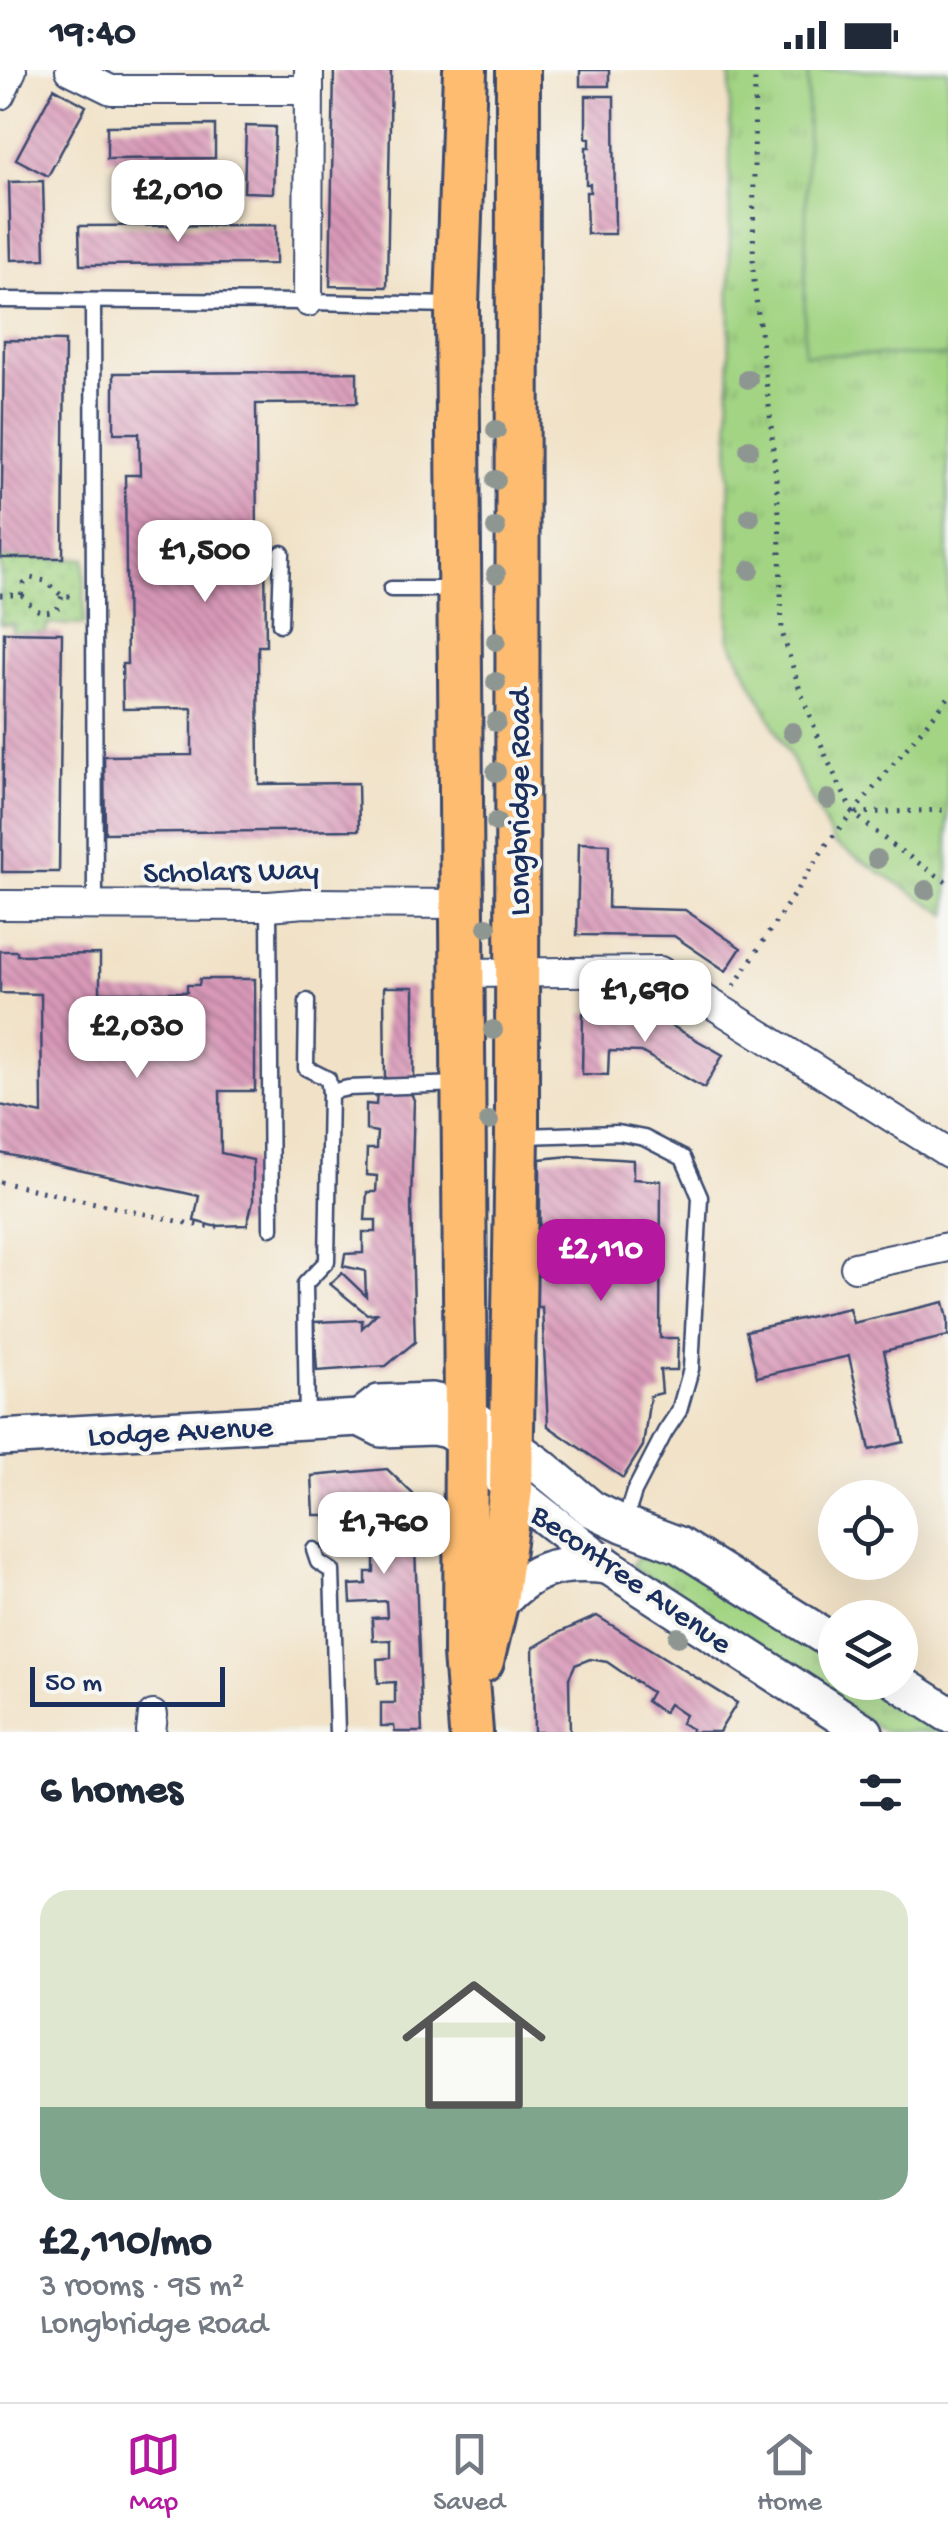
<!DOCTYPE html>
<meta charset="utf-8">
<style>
body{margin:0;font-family:"Gochi Hand",sans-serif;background:#f6f6f7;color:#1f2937;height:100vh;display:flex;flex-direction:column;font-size:38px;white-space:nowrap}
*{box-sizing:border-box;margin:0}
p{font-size:32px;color:#747a83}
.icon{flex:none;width:55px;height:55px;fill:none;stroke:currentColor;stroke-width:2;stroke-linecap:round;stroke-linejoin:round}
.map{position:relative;height:1662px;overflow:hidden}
.side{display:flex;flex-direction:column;background:#fff;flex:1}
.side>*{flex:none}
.fabs{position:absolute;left:818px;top:1410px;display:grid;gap:20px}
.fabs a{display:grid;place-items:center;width:100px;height:100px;border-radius:50%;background:#fff;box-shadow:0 10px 40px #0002;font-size:50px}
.scale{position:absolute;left:30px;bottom:25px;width:195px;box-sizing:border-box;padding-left:10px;border:5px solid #1b2f5e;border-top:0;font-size:28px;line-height:35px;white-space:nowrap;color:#1b2f5e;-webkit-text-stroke:8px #f6f6f2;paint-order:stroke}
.price{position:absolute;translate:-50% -85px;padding:0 22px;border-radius:20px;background:#fff;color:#222;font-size:32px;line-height:65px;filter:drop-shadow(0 2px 5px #0008)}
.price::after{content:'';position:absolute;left:50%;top:60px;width:30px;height:22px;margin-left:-15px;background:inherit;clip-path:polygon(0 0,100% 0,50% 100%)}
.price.current{background:#b5179e;color:#fff}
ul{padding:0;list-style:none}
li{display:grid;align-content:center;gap:20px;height:530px;padding:0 40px}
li+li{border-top:2px solid #e0e1e3}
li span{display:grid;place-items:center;height:310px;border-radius:30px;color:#555}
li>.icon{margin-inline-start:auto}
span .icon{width:180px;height:180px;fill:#fffc;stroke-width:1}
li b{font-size:42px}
h2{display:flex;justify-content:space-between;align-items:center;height:120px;padding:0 40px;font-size:42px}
.status{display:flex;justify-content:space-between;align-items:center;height:70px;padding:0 50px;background:#fff;direction:ltr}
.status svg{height:28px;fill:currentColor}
.tabs{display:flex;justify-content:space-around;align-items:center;height:140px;border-top:2px solid #e0e1e3;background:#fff;font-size:28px;color:#747a83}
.tabs a{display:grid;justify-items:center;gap:5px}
.tabs .current{color:#b5179e}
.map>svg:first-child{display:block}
.grass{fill:url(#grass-dots);stroke:#5e8270;stroke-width:2.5}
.park{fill:url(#park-tufts);stroke:#5e8270;stroke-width:2.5}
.pitch{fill:#a2d483;stroke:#5e8270;stroke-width:2.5}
.building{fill:url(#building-back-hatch)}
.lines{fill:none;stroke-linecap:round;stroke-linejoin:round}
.service-casing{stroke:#3b4a6e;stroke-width:19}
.minor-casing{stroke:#3b4a6e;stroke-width:32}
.tertiary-casing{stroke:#3b4a6e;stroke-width:40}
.primary-casing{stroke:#3b4a6e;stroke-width:48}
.path{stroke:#3b4a6e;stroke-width:5;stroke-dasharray:2.5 8;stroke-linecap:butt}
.service{stroke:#fff;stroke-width:14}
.minor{stroke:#fff;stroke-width:28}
.tertiary{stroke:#fff;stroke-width:35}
.primary{stroke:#fdbc70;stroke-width:42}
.tree{fill:#8e9692}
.labels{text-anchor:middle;stroke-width:8;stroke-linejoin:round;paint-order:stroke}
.street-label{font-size:32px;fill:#1b2f5e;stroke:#f6f6f2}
</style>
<div class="status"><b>19:40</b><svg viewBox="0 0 49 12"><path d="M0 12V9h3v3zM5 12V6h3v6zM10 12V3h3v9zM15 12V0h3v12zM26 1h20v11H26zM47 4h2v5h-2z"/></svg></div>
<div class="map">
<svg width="948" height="1662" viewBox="0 0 948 1662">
<defs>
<pattern id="grass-dots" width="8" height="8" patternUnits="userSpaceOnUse" patternTransform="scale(2.5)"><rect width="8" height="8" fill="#a2d483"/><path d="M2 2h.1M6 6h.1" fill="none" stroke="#8bb674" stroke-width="1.8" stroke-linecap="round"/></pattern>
<pattern id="park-tufts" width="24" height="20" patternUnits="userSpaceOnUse" patternTransform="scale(2.5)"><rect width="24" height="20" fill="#a2d483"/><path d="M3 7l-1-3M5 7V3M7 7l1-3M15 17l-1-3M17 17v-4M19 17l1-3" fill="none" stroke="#8bb674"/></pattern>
<pattern id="building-back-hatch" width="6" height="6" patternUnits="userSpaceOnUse" patternTransform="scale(2.5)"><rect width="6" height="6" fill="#d999b8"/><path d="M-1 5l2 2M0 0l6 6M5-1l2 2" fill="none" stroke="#af7d99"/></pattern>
</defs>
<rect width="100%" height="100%" fill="#f6f6f2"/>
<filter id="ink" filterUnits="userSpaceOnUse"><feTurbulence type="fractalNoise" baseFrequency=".01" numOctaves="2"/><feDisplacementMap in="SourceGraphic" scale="20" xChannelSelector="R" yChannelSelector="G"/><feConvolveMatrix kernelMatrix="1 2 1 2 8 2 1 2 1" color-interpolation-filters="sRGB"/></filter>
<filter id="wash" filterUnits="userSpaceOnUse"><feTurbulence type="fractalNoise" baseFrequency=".0048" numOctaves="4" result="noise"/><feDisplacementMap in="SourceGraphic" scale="40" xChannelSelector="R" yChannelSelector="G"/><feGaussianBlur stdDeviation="2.25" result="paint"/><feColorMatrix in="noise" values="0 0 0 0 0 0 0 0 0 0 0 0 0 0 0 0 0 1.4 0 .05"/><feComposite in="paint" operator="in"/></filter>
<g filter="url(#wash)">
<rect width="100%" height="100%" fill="#f1e2c7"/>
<path class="grass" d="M1 488 85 489 84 555 47 554 46 563H13L12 554H0Z"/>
<g class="park">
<path d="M730 0H948V845L834 773 729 568Z"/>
<path d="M646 1472 835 1591V1612L870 1613 948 1662H885L809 1614 632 1496Z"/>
</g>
<path class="pitch" d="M808 0H948V286L804 284Z"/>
<g id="blocks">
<g class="building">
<path d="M334 0H391L387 217 330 216Z"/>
<rect x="580" y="0" width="29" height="16"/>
<path d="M54 18 86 36 48 106 16 89Z"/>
<path d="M586 26H614L615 164H587L586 122H590V114H586V77H590V68H586Z"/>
<path d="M215 55V88L107 89V56Z"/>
<path d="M246 56 275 57 273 123 244 122Z"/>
<path d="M43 111 45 189 11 190 9 112Z"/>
<path d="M276 155V194L80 195 79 156Z"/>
<path d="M4 270 65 271 63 488H1Z"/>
<path d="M357 302V333L256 334 257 479H265L266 576H258L259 714 358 713 359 760 105 763 104 686 192 685V638L123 639 122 594H127L125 405H140L139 363H114V303Z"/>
<path d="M4 562 62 563 59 802H2Z"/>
<path d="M579 773 609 774 608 838 685 840 741 878 726 901 674 866 577 865Z"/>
<path d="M0 881H17V885L100 884V922H187V915H199L200 909H255V1021H220L221 1083 253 1090V1131L247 1155 213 1156 194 1151 199 1126 0 1083V1035L42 1044 41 924 0 923Z"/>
<path d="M384 917H414V1010L385 1011Z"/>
<path d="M583 943 651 944 723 985 704 1018 641 982 609 981 608 1005 582 1004Z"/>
<path d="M410 1021 414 1030 411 1134 415 1272 386 1296 317 1301 314 1252 362 1250V1258L377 1243 367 1244 330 1214 342 1203 366 1226 365 1201 343 1196 345 1184 363 1183V1162H376V1150H365L367 1122H376L377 1106 366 1105 367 1079H376L377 1062 366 1060V1034L376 1035 377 1022Z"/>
<path d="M570 1086 633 1090V1109L661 1111 660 1268H678L677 1300H660L662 1323 650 1326 643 1376 623 1408 548 1356 542 1237H531L530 1210 540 1205V1089Z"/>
<path d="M944 1232 948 1249V1266L884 1281 904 1372 870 1380 849 1286 757 1307 746 1261 849 1238 853 1253Z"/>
<path d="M387 1399 413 1424 422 1662H395L394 1656H381V1633H395V1612L378 1613 377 1589 391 1588V1570L373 1571 372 1548 387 1547 386 1531 351 1533 350 1515 366 1514V1502H374V1484H364L363 1468V1457H374V1451L357 1438 351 1441V1452L326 1453 325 1445H314L312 1406Z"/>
<path d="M597 1546 737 1633 719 1662H690L692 1659 681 1653 685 1645 679 1641 669 1634 664 1642 656 1638 646 1631 651 1622 645 1618 607 1592 590 1589 575 1595 569 1608 570 1662H534L533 1578 558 1563Z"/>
</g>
</g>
</g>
<g filter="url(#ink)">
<use href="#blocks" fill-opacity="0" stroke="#3b4a6e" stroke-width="2.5"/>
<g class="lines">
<defs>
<g id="service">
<path d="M0 230 308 232 454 235"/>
<path d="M93 232 95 836"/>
<path d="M391 519H453"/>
<path d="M280 554 282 483"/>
<path d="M269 836 271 1158"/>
<path d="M307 931 306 998 328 1009 330 1022 348 1018 460 1014"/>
<path d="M523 1066 618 1063 644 1068 683 1088 700 1127 691 1299 679 1341 665 1362 634 1422 624 1453"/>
<path d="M307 1352 305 1214 327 1191 330 1022"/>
<path d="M314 1480 318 1492 332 1501 337 1662"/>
</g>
<g id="minor">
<path d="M70 0 111 20H309"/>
<path d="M0 25 12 0"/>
<path d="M308 232 309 0"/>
<path d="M0 835 269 836 305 833 463 834"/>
<path d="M463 903 660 901 948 1083"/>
<path d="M855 1197 948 1177"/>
<path d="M151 1662 153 1645"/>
</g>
<g id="tertiary">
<path d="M360 1348 382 1359 433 1357 447 1360 457 1366 521 1428 608 1496 865 1662"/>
<path d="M360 1348 379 1333 432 1331 458 1337 538 1394 592 1439 623 1454 679 1475 835 1573"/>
<path d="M0 1368 360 1348"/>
<path d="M495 1538C530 1499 556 1490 608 1496"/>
<path d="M898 1612 948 1644"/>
</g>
<g id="primary">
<path d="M465 0 457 235 466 1343 465 1584 471 1662"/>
<path d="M482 1591 495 1538 511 1419 517 1066 518 0"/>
</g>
</defs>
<use href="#service" class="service-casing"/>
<use href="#minor" class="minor-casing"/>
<use href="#tertiary" class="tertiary-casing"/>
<use href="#primary" class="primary-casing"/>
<g class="path">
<path d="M0 525H21L24 514 31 508 45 511 62 526H75"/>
<path d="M22 525C34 539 39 546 57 539L62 526"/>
<path d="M948 628 853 743 892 775 948 813"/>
<path d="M856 743 948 740"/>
<path d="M734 916 828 772 853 743 827 689 800 620 782 562 779 443 770 344 753 203 755 0"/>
<path d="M0 1112 200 1156 221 1157"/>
</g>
<use href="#service" class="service"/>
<use href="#minor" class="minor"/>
<use href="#tertiary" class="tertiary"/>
<use href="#primary" class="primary"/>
</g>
<g class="tree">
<circle cx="748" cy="309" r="10"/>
<circle cx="496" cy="360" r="10"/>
<circle cx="749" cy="379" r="10"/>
<circle cx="496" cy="410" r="10"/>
<circle cx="750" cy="447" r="10"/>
<circle cx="496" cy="458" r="10"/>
<circle cx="750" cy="500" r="10"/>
<circle cx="496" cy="504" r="10"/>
<circle cx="496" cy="571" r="10"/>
<circle cx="496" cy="612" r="10"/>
<circle cx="496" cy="652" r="10"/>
<circle cx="792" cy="662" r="10"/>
<circle cx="496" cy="702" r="10"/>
<circle cx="828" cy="729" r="10"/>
<circle cx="496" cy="752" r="10"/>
<circle cx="877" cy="789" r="10"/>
<circle cx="926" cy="820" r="10"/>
<circle cx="487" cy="857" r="10"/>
<circle cx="493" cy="960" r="10"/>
<circle cx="489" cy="1051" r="10"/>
<circle cx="678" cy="1567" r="10"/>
</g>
</g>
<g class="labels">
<g class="street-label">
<text transform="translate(517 732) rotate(-90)" y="11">Longbridge Road</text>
<text transform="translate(231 799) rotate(-1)" y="11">Scholars Way</text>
<text transform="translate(180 1359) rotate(-3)" y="11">Lodge Avenue</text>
<text transform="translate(633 1507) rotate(35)" y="11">Becontree Avenue</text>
</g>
</g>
</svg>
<div class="fabs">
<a><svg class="icon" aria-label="locate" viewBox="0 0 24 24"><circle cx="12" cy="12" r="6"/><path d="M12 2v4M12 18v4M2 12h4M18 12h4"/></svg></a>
<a><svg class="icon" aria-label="layers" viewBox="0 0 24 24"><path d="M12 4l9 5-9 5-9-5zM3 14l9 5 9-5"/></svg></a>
</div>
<div class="scale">50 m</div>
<b class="price" style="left:178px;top:175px">£2,010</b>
<b class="price" style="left:205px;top:535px">£1,500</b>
<b class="price" style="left:645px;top:975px">£1,690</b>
<b class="price" style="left:137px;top:1011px">£2,030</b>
<b class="price current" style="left:601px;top:1234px">£2,110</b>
<b class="price" style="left:384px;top:1507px">£1,760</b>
</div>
<section class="side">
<h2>6 homes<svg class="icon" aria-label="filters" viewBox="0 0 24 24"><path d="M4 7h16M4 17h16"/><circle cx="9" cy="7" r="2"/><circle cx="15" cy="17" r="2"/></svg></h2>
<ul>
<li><span style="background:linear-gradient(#dfe7d0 70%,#7fa58c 0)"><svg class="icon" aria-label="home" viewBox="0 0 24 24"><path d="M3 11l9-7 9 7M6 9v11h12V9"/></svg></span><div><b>£2,110/mo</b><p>3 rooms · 95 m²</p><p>Longbridge Road</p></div></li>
</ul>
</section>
<nav class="tabs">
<a class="current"><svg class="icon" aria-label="map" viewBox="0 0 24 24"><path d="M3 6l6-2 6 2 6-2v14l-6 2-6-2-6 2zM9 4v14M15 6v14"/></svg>Map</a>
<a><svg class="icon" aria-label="saved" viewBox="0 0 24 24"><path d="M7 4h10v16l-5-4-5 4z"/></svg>Saved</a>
<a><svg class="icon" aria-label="home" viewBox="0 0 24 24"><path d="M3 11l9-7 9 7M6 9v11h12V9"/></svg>Home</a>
</nav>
